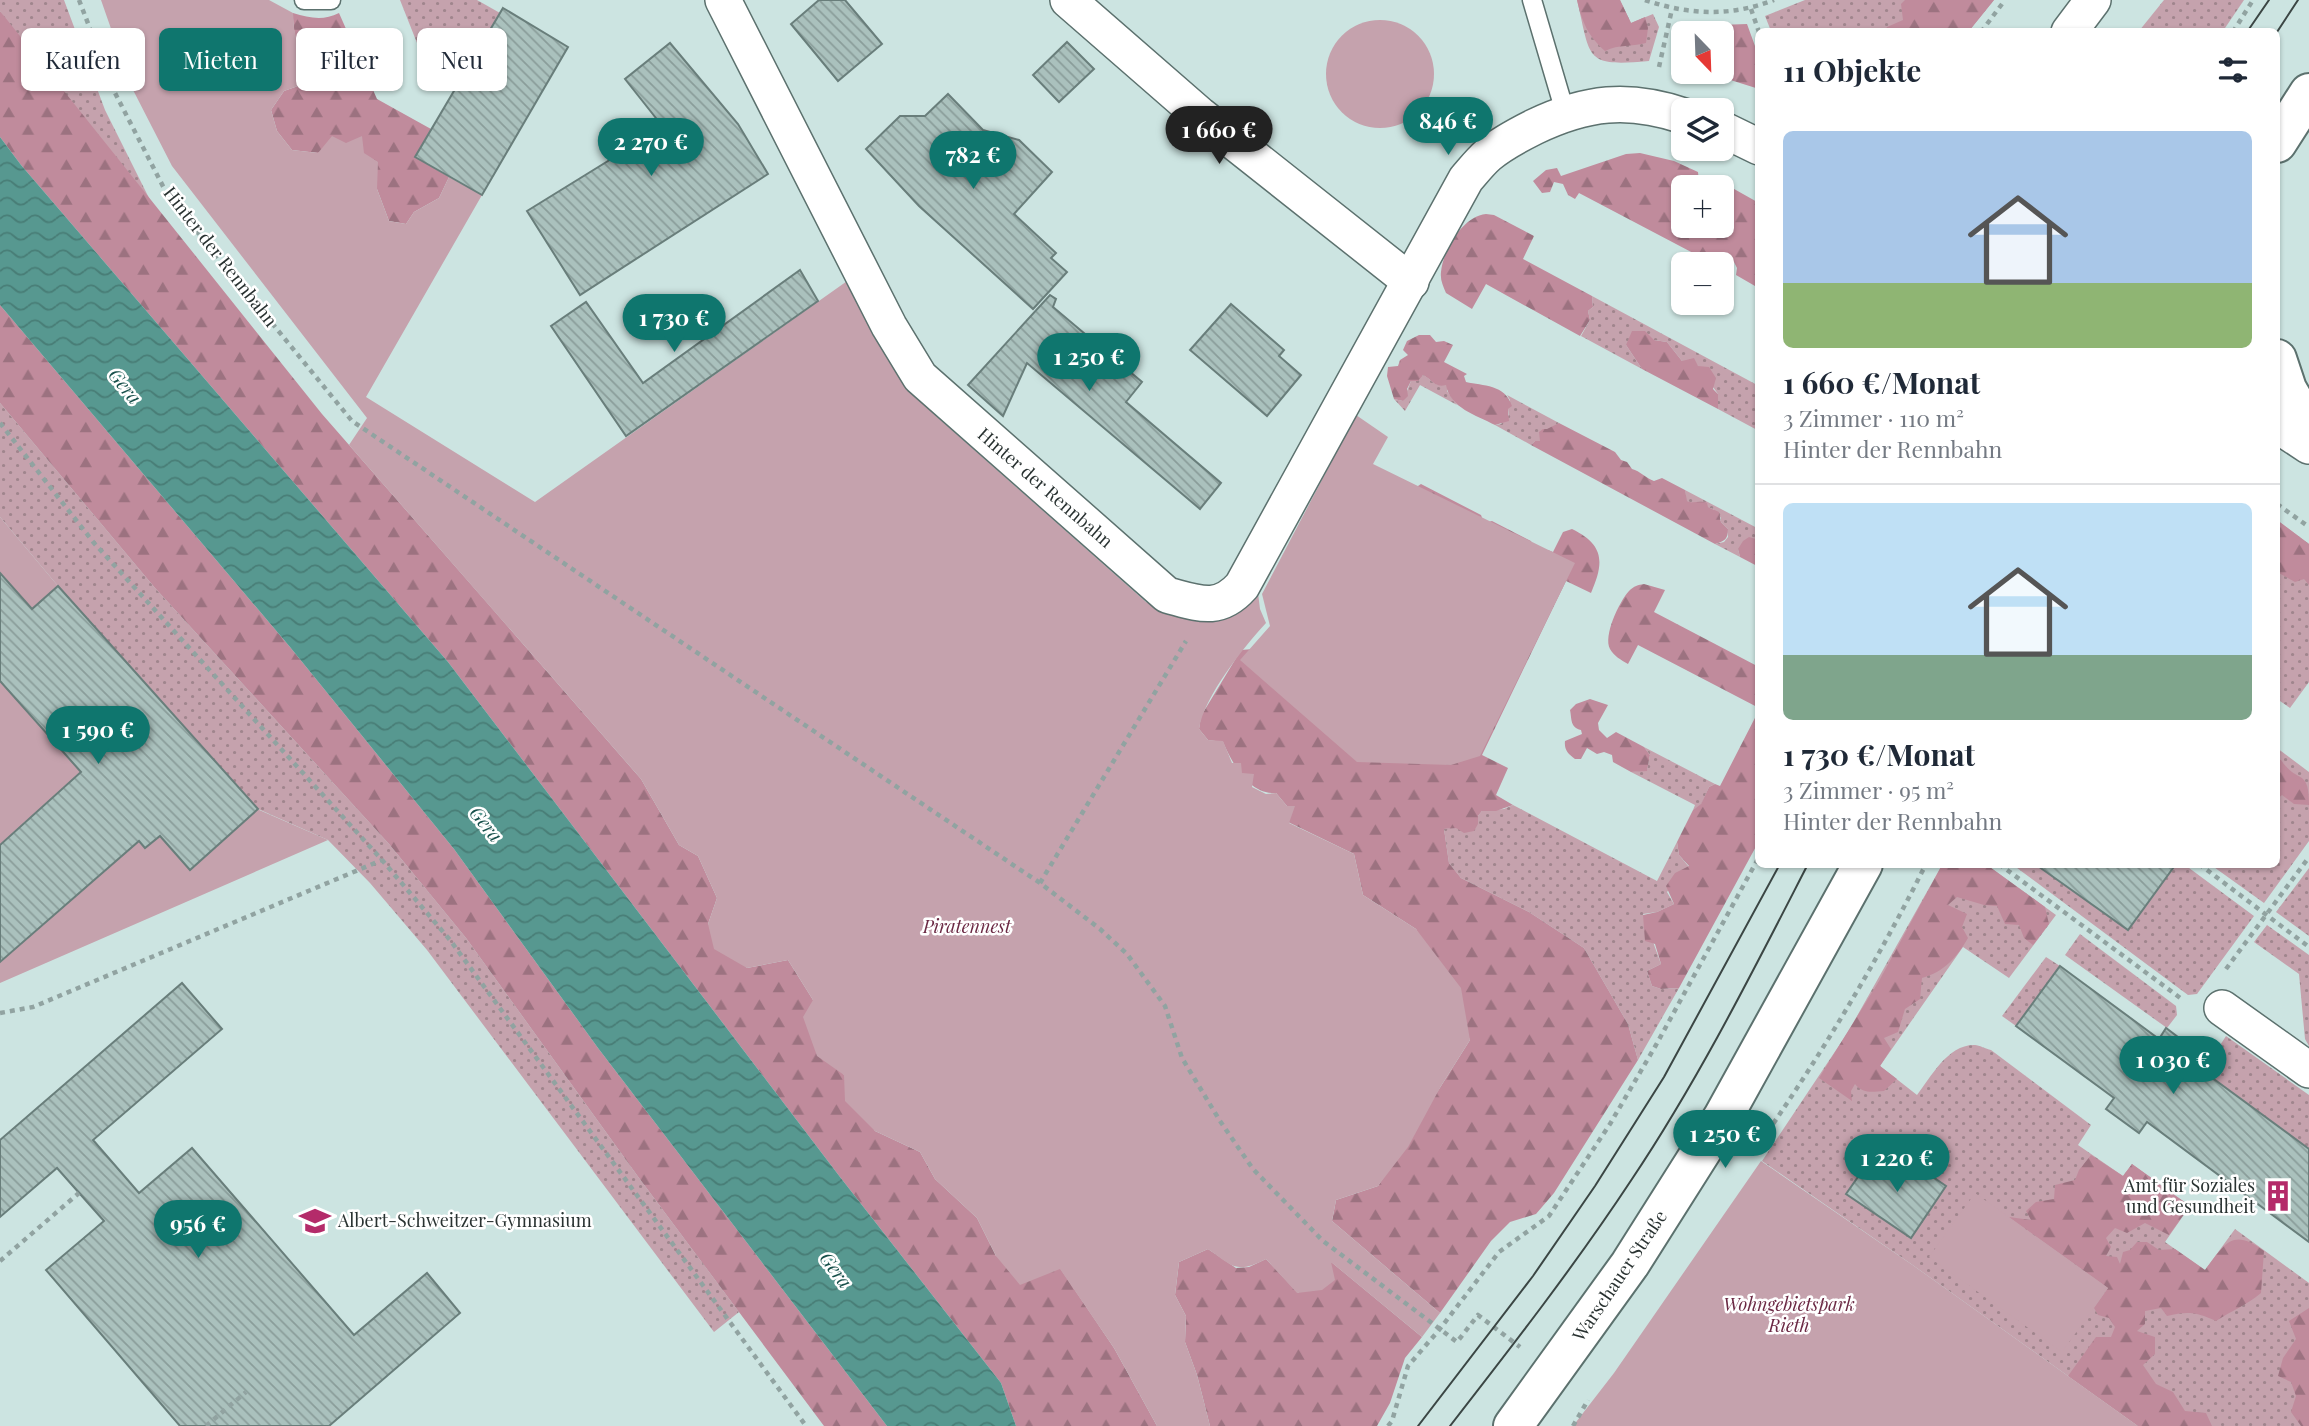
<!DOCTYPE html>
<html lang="de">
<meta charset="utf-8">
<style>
body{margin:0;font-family:"Playfair Display",serif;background:#f6f6f7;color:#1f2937;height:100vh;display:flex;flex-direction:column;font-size:26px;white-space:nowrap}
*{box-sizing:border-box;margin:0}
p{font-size:23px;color:#747a83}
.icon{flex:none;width:38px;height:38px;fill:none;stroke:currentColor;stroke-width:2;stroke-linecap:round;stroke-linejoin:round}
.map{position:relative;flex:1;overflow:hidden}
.details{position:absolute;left:1755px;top:28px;width:525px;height:840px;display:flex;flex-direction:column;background:#fff;border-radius:10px;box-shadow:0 2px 5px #0004}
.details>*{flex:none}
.top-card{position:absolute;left:21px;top:28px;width:665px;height:63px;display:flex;gap:14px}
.needle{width:46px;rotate:157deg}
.controls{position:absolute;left:1671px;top:21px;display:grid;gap:14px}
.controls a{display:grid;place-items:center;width:63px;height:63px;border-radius:10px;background:#fff;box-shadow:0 2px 5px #0004;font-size:35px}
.price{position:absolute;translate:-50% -60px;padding:0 16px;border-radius:24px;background:#0f766e;color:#fff;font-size:23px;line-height:46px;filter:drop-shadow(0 2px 4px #0008)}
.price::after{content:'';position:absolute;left:50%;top:42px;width:21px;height:16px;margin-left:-10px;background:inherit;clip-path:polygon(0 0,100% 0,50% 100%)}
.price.selected{background:#222;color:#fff}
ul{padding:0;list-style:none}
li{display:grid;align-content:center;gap:14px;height:371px;padding:0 28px}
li+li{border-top:2px solid #e0e1e3}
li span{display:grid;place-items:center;height:217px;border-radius:10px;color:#555}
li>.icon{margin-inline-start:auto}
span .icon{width:126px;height:126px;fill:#fffc;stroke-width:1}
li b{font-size:30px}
h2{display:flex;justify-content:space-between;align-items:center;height:84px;padding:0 28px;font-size:30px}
.pill{padding:0 24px;border-radius:10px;background:#fff;box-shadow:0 2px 5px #0004;font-size:24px;line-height:63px}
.pill.selected{background:#0f766e;color:#fff}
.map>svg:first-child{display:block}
.grass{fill:url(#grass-dots)}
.forest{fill:url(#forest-firs)}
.park{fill:#c5a2ad}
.water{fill:url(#water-waves)}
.building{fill:url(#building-back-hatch);stroke:#697e7b;stroke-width:2}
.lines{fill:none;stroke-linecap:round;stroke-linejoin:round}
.lane-casing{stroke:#5c716e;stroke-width:21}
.street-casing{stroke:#5c716e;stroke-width:38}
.secondary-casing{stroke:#5c716e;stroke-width:42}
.path{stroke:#91a3a1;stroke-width:4.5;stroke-dasharray:5 5;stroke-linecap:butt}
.lane{stroke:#fff;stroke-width:18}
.street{stroke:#fff;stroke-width:35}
.secondary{stroke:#fff;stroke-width:38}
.tram{stroke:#3b4644;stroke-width:2}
.labels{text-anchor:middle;stroke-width:5;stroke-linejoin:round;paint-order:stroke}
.street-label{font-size:18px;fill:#293231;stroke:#fff}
.park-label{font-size:18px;font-style:italic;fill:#6b2944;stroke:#fff}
.poi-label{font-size:18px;fill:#293231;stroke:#fff;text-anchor:end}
.water-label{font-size:19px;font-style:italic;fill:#17504b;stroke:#fff}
</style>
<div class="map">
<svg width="2309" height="1426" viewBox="0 0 2309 1426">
<defs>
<pattern id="grass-dots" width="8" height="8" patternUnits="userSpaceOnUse" patternTransform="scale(1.75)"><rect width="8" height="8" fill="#c5a2ad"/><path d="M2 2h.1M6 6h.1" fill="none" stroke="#a0858d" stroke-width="1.8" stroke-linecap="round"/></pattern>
<pattern id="forest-firs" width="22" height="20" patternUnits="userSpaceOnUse" patternTransform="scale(1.75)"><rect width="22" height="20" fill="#c08b9c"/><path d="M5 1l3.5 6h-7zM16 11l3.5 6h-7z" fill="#9c7280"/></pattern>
<pattern id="water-waves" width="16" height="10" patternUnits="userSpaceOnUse" patternTransform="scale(1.75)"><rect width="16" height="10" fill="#579890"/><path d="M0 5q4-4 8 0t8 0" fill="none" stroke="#487d76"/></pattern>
<pattern id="building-back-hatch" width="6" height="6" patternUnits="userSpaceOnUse" patternTransform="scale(1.75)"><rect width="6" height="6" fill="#aac1bd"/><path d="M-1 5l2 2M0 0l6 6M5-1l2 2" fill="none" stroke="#8a9d9a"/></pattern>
</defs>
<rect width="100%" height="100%" fill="#cce4e1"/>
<g class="grass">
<path d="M0 0H64L105 110 151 202 12 29 0 11Z"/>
<path d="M400 0H477L500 13 462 76 419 48Z"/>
<path d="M1577 0H1620L1631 23 1653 14 1659 27 1649 61C1584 67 1591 59 1577 0Z"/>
<path d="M1805 0H1994L1969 31H1771L1765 16Z"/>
<path d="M2164 0H2244L2223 31H2139Z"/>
<path d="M1592 296 1759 386V431L1718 409V394L1698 366 1682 361 1667 342 1654 340 1626 345 1642 369 1581 336 1590 320 1588 311 1593 307Z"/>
<path d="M1423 375C1433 380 1434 388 1447 384V391L1457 405 1420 385 1405 411 1394 399 1403 401 1411 381Z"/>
<path d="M1507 395 1559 423 1540 436V441H1535L1531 445 1495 425 1501 424 1509 415 1508 409 1510 400Z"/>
<path d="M0 403 155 588 389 844 466 938 639 1178 739 1312 714 1332 427 950 370 883 328 840 258 809 58 586 0 517Z"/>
<path d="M1685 490 1759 529V540L1738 549 1740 557 1715 544 1724 542 1728 537V529L1721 522V518L1713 509 1686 501Z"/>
<path d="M2277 520 2309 544V682L2290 708 2277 699Z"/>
<path d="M1644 747 1715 784 1709 787 1701 805 1693 810 1695 805 1631 772 1647 770 1650 755Z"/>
<path d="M2277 748 2309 772V841L2264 903 2211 865 2277 864Z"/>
<path d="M1513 805 1657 881 1677 842 1679 855 1689 867 1667 892 1674 904 1657 912 1643 914 1661 964 1647 971 1652 986 1661 989 1679 988 1638 1060 1628 1024 1584 948 1529 912 1461 878 1449 863 1444 829 1478 824V816L1482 811 1504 809Z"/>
<path d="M1942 865H1987L2056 915 2009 978 1963 947 1880 1066 1917 1095C1931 1077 1948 1044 1975 1045 1979 1045 1986 1049 1991 1050L2091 1125 2078 1145 2123 1176 2132 1164 2190 1206 2165 1242 2205 1270 2235 1229 2309 1283V1426H2138L1914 1266 1762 1161 1848 1032Z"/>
<path d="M2013 865H2071L2059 881 2127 930 2176 865H2185L2254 916 2197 994 2188 995Z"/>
<path d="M2309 868V936L2276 912Z"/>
<path d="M2267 925 2309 955V1046L2305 1039 2299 974 2254 942Z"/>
<path d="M2080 934 2176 1006 2177 1015 2167 1028 2065 955Z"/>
<path d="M2046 957 2060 966 2016 1026 2002 1016Z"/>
<path d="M2226 1036 2309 1095V1149L2192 1063 2207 1043 2217 1050Z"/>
</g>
<g class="forest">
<path d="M1577 0H1620L1631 23 1645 17 1648 28 1646 43C1630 47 1620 44 1605 51 1588 36 1582 22 1577 0Z"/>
<path d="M1905 0H1994L1969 31H1885L1887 27 1903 20 1901 4Z"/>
<path d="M0 11 322 414 641 779 679 845 698 856 717 898 708 924 747 968 788 960 813 1000 844 1075 875 1131 920 1152 935 1179 977 1218 996 1256 1060 1268 1114 1348 1157 1426H1016L1001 1383 840 1177 448 662 21 165 0 137Z"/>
<path d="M293 13C310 18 323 21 339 13L377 99 431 129 415 157 449 177 439 198 414 212 406 224 389 221 377 189V162L346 143 318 153 292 150 277 131 271 110 284 91 309 82 314 73C299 52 293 39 293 13Z"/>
<path d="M1690 23 1719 25 1747 24 1759 57V89L1705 72H1722V33H1684L1683 66 1671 63 1678 28Z"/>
<path d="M1640 153 1674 161 1698 172 1699 182 1703 187H1684V226H1722V187L1727 185 1759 203V283L1755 286 1736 275 1737 268 1734 262 1714 264 1579 193 1575 199 1568 195 1563 184 1554 182 1550 192 1542 193 1533 181 1546 170 1557 168 1561 176 1626 154Z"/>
<path d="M1486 214 1494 215 1534 236 1523 259 1592 296 1593 307 1588 311 1590 320 1580 336 1486 284 1472 309 1446 293C1443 286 1440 280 1441 272 1443 250 1463 216 1486 214Z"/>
<path d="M0 305 290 647 454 849 598 1048 887 1426H824L639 1178 466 938 389 844 155 588 0 403Z"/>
<path d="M1632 331H1645L1654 340 1667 342 1682 361 1694 358 1698 366 1709 367 1716 378 1713 389 1718 394V409L1642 369 1626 345Z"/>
<path d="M1419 335H1430L1436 342 1444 341 1453 345 1444 362 1467 374 1464 376 1466 382C1483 386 1505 384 1512 406L1508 409 1509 421 1495 425C1476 415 1450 408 1446 385 1434 388 1433 380 1423 375L1418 381H1411L1407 389 1408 396 1403 401 1394 399 1387 376 1388 367 1398 366 1400 360 1408 355 1403 350 1407 341Z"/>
<path d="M1559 423 1615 452 1621 460 1627 462 1632 469C1640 471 1646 478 1654 481L1662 478 1685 490 1687 501C1694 504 1699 500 1707 503L1708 507 1719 512 1721 522 1728 529C1728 539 1725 541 1715 544L1531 445 1535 441H1540L1539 432 1543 429H1547Z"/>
<path d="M1421 484 1481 515 1484 523 1492 521 1531 541 1534 550 1539 554 1548 550 1553 552 1563 532 1572 529C1605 545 1604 563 1591 593L1566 581 1482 755 1508 768 1496 795 1513 805 1496 811H1482L1478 816V824L1474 831 1464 833 1456 828 1444 829 1449 863 1461 878 1529 912 1584 948 1628 1024 1638 1060 1554 1193 1536 1214 1510 1222 1491 1241 1440 1313 1332 1221 1336 1200 1378 1186 1470 1040 1416 929 1363 895 1354 854 1288 822 1287 806 1276 793C1249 795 1232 763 1223 742L1208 740 1199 729 1201 716 1241 650 1253 649 1415 488Z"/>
<path d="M2277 520 2309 544V585L2304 579 2295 582 2277 572Z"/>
<path d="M1749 537 1759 540V567L1740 557 1738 549 1743 541Z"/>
<path d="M1644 584 1665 590 1654 612 1759 667V708L1638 645 1628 664C1621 660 1614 656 1610 649 1603 636 1619 602 1629 591 1634 586 1638 585 1644 584Z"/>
<path d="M1590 699 1608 705 1598 723 1599 730 1607 738 1616 732 1644 747 1650 755 1647 771 1631 772 1613 762 1612 755 1604 752 1597 754 1587 748 1581 759H1575C1568 754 1564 750 1565 741L1582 734 1581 730C1570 727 1572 720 1570 710L1576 704Z"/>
<path d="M1759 710V841L1679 988 1661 989 1652 986 1647 971 1661 964 1655 944 1645 941 1643 915 1657 912 1674 904 1666 886 1675 873 1689 866 1679 855 1677 842 1693 810 1701 804 1709 787 1715 784 1720 786Z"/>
<path d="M2277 759 2281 760C2298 785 2309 767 2309 805L2294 804 2282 795 2277 799Z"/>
<path d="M1942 865H1987L2045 907 2049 924 2033 945 2024 938 2019 925 2005 924 1997 906 1984 905 1957 897 1948 905 1967 914 1962 927 1968 938C1957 957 1944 972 1922 978L1920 999 1905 1009 1898 1032 1884 1038 1891 1049 1880 1066 1897 1079 1884 1091C1872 1092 1863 1094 1855 1084L1851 1091 1852 1101 1819 1078 1879 981Z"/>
<path d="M2091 1155 2123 1176 2132 1164 2160 1184 2161 1191 2173 1194 2190 1206 2169 1235 2145 1223 2127 1233 2115 1228 2106 1238 2111 1247 2106 1256 2117 1257 2120 1264 2123 1252 2130 1250 2137 1242H2147L2159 1250 2175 1249 2205 1270C2225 1244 2232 1227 2264 1251L2261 1293C2247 1305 2231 1311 2216 1321 2196 1312 2188 1311 2167 1316L2161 1308 2145 1311V1324L2137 1331 2155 1337V1354L2143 1365 2156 1384 2173 1392 2185 1411 2206 1413 2212 1426H2138L2068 1376 2096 1337H2111L2115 1327 2109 1318 2098 1315 2094 1308 2108 1288 2009 1217 2031 1220 2026 1211 2036 1202 2054 1199 2055 1185 2075 1180 2079 1170Z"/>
<path d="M1208 1249 1236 1268 1249 1267 1266 1259 1298 1293 1330 1261 1422 1337 1405 1358 1390 1403 1377 1426H1210L1197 1375 1185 1342 1186 1316 1175 1295 1179 1262Z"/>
<path d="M2309 1308V1426H2301L2291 1412 2296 1396 2291 1382 2278 1376 2283 1358 2296 1339 2289 1321Z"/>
</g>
<g class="park">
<path d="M101 0H269L293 13C293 37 300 53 314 73L309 82 284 91 271 110 277 131 292 150 318 153 332 136 346 143 362 136 364 153 378 162 377 189 389 221 406 224 414 212 439 198 449 177 482 195 366 397 535 502 850 279 913 392 936 416 1146 602 1176 616 1209 618 1258 593 1260 609 1266 623C1244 647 1204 696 1199 729L1208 740 1223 741 1232 763H1241L1242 773 1254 774 1252 787 1266 794 1276 793 1287 806H1295L1289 823 1354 854 1363 895 1416 929 1461 988 1470 1040 1441 1086 1408 1147 1378 1186 1336 1200 1332 1221 1440 1313 1422 1337 1331 1262 1335 1280 1322 1290 1297 1293 1266 1259C1237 1274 1233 1267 1208 1249L1179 1262 1175 1295 1186 1316 1185 1342 1197 1375 1210 1426H1157L1114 1348 1060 1269 1020 1285 996 1256 977 1218 935 1179 920 1152 875 1131 845 1101 844 1075 817 1056 803 1017 813 1000 788 960 747 968 714 949 708 924 717 898 698 856 679 845 641 779 349 445 367 418 172 166 131 86Z"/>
<circle cx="1380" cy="74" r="54"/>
<path d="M1356 415 1388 437 1373 464 1575 563 1480 756 1451 765 1357 762 1240 660 1270 626 1262 594Z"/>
<path d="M0 517 58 586 257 809 328 840 0 983Z"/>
<path d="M1761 1161 1914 1266 2138 1426H1573L1614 1373Z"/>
<path d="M1975 1193 2108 1288 2062 1352 1929 1257Z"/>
</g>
<path class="water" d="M0 137 21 165 448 662 840 1177 1001 1383 1016 1426H887L598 1048 454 849 290 647 0 305Z"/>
<g class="building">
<path d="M819 0H845L882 44 838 81 791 24Z"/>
<path d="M503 8 568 47 482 195 415 157Z"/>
<path d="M1067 42 1094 69 1059 102 1033 75Z"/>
<path d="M670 43 738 124 768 174 580 295 527 211 663 127 625 79Z"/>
<path d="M948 94 983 130 1019 140 1052 172 1014 214 1056 253 1051 258 1067 272 1033 309 919 206 866 149 900 116H925Z"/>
<path d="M800 270 818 301 626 436 551 326 586 302 643 383Z"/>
<path d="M1050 295 1056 299 1053 307 1142 382 1126 402 1221 483 1200 509 1027 363 1003 416 968 385Z"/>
<path d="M1231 304 1284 350 1279 356 1301 375 1267 416 1190 350Z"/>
<path d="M0 573 32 609 58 586 258 809 190 870 160 836 145 848 139 841 0 962V845L81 772 0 681Z"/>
<path d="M2035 864H2176L2128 930Z"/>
<path d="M2060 966 2159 1039 2166 1028 2199 1053 2192 1063 2309 1149V1242L2147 1122 2139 1133 2106 1109 2114 1098 2016 1026Z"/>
<path d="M182 983 222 1029 93 1140 139 1193 192 1148 354 1335 427 1273 460 1313 329 1426H180L46 1270 104 1221 57 1168 0 1217V1140Z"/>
<path d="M1872 1157 1898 1175 1908 1160 1946 1186 1911 1238 1846 1194Z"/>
</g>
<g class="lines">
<defs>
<g id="lane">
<path d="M304 0H331"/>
<path d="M1532 0 1565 112"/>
</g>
<g id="street">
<path d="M723 0 889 326 920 377 1167 595C1198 603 1218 613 1242 586L1466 179C1473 171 1480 162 1488 155 1501 144 1518 135 1534 127 1586 102 1628 97 1684 116"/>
<path d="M1068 0 1200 115 1411 282"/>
<path d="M2069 32 2093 0"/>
<path d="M1722 129 1759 147"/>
<path d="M2277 425 2309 446"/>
<path d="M2222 1008 2309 1070"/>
</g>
<g id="secondary">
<path d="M2277 143 2309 93"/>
<path d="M2277 359 2287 389 2309 428"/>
<path d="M1513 1426 1630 1264 1723 1117 1863 864"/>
</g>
</defs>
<use href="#lane" class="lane-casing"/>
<use href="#street" class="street-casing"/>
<use href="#secondary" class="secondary-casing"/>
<g class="path">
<path d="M79 0 114 91 168 196 352 421 1040 883 1100 929 1127 954 1165 1006 1182 1058 1220 1121 1253 1169 1323 1241 1457 1342 1478 1315 1520 1347"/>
<path d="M1645 0C1689 15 1730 17 1774 0"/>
<path d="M1751 9 1759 32"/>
<path d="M1981 32 2005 0"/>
<path d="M2233 32 2253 0"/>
<path d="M1659 67 1672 9"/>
<path d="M0 423 94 543 382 860 450 940 806 1426"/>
<path d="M2277 504 2309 527"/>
<path d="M1999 864 2183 1000"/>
<path d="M2199 864 2309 947"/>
<path d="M1040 883 1186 641"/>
<path d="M2226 969 2309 857"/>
<path d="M0 1013 33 1007 382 860"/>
<path d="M1762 1140C1823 1052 1878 960 1926 864"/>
<path d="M0 1261 79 1193"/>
<path d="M206 1426 246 1392"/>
<path d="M1388 1426 1392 1421 1408 1366 1439 1330 1499 1252 1549 1216 1610 1124 1656 1045 1759 857"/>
<path d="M1573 1426 1588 1400"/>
</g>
<use href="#lane" class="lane"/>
<use href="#street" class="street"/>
<use href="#secondary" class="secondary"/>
<g class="tram">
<path d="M2247 32 2269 0"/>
<path d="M2277 32 2298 0"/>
<path d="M1418 1426 1533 1276 1595 1186 1664 1077 1780 864"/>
<path d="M1450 1426C1513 1345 1576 1264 1632 1179 1699 1079 1753 971 1808 864"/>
</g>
</g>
<defs>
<symbol id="building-bare" viewBox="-9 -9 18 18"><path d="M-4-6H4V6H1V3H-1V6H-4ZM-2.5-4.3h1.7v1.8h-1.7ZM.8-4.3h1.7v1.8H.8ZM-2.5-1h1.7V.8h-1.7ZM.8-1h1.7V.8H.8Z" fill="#b42b6a" stroke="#fff" stroke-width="2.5" paint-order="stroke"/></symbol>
<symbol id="school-bare" viewBox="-9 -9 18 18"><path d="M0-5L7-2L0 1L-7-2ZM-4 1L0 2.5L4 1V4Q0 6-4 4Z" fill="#b42b6a" stroke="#fff" stroke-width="2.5" paint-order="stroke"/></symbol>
</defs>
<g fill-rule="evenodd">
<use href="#building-bare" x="2256" y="1174" width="44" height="44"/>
<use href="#school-bare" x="293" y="1199" width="44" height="44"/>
</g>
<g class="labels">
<g class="street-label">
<text transform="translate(220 257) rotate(52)" y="6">Hinter der Rennbahn</text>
<text transform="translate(1045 488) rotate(41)" y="6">Hinter der Rennbahn</text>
<text transform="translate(1620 1276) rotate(-56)" y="6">Warschauer Straße</text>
</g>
<g class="park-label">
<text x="967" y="933">Piratennest</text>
<text x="1789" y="1311">Wohngebietspark<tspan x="1789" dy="21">Rieth</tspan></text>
</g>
<g class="poi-label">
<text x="2255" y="1192">Amt für Soziales<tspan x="2255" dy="21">und Gesundheit</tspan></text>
<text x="338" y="1227" text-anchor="start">Albert-Schweitzer-Gymnasium</text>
</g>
<g class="water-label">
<text transform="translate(125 386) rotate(51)" y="7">Gera</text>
<text transform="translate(486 824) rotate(51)" y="7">Gera</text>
<text transform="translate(836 1270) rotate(53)" y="7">Gera</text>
</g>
</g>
</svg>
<div class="controls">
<a><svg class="needle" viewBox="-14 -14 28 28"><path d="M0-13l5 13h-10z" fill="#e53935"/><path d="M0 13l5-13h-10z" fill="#747a83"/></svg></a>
<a><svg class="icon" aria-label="layers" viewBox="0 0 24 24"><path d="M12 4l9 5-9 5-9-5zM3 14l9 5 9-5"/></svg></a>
<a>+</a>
<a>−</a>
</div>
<b class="price" style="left:1448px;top:157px">846 €</b>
<b class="price selected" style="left:1219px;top:166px">1 660 €</b>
<b class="price" style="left:651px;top:178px">2 270 €</b>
<b class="price" style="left:973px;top:191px">782 €</b>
<b class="price" style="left:674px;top:354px">1 730 €</b>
<b class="price" style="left:1089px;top:393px">1 250 €</b>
<b class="price" style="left:98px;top:766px">1 590 €</b>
<b class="price" style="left:2173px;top:1096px">1 030 €</b>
<b class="price" style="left:1725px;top:1170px">1 250 €</b>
<b class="price" style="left:1897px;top:1194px">1 220 €</b>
<b class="price" style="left:198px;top:1260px">956 €</b>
<div class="top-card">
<a class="pill">Kaufen</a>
<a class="pill selected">Mieten</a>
<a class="pill">Filter</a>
<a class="pill">Neu</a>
</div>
<section class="details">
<h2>11 Objekte<svg class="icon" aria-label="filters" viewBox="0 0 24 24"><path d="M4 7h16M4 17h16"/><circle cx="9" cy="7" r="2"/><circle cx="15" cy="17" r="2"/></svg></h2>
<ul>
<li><span style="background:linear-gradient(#a9c7e8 70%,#8fb573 0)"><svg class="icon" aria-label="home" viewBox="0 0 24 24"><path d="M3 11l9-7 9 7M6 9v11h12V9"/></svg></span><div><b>1 660 €/Monat</b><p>3 Zimmer · 110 m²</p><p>Hinter der Rennbahn</p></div></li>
<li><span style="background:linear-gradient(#bfe0f5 70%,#7fa58c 0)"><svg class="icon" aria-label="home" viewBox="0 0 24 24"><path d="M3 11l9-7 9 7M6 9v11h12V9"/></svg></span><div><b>1 730 €/Monat</b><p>3 Zimmer · 95 m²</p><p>Hinter der Rennbahn</p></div></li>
</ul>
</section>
</div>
